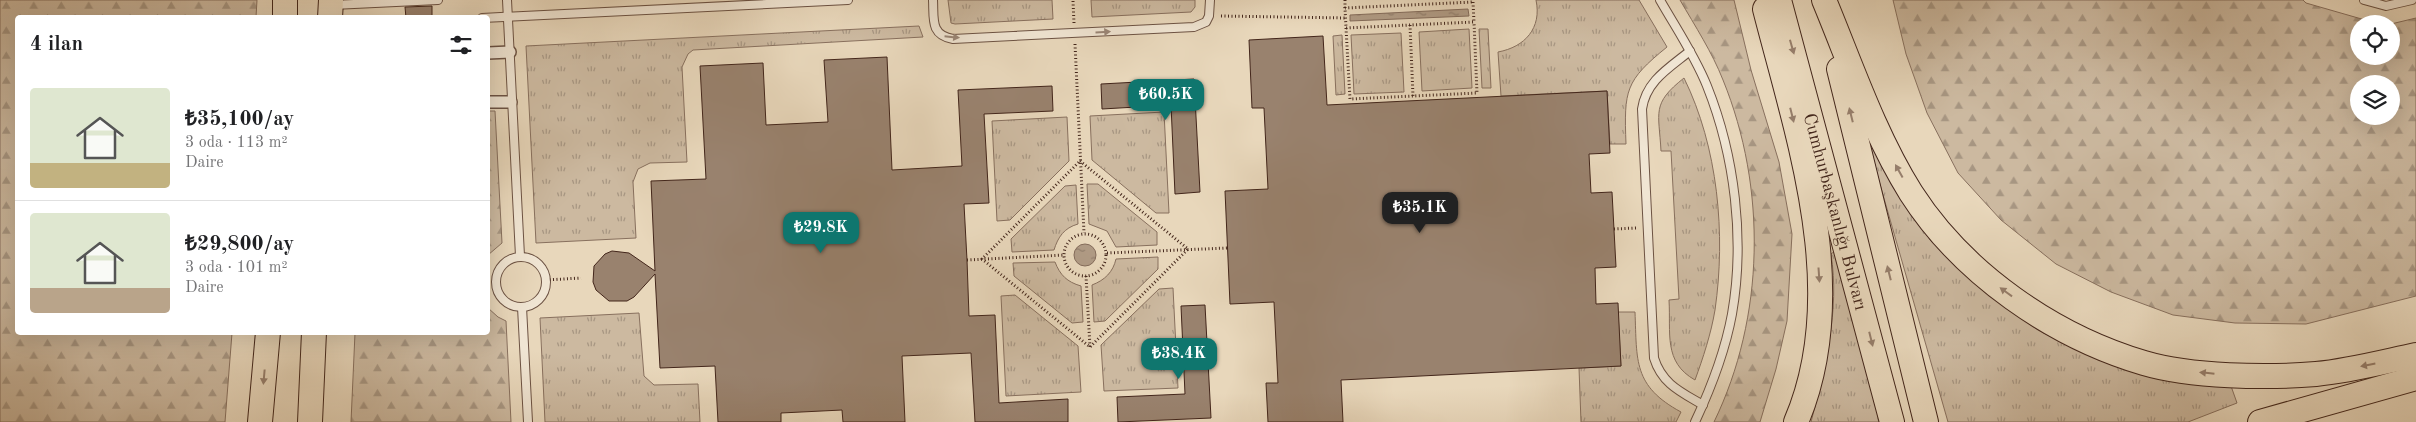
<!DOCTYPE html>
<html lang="tr">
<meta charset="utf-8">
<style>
body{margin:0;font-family:"Old Standard TT",serif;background:#f6f6f6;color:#202124;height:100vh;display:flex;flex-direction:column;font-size:19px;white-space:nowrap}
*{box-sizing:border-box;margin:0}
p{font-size:16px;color:#757577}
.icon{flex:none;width:28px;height:28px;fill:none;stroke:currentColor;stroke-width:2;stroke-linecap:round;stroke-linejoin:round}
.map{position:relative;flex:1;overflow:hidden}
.sheet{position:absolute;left:15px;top:15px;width:475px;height:320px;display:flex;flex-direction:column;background:#fff;border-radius:5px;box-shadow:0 5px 20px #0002}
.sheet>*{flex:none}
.controls{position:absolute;left:2350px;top:15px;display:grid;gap:10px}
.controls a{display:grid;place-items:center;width:50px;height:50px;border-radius:50%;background:#fff;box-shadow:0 5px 20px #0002;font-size:25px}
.price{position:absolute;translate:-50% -42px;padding:0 11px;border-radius:10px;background:#0f766e;color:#fff;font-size:16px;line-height:32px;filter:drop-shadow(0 1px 2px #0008)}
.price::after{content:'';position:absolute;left:50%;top:30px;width:15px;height:11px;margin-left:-8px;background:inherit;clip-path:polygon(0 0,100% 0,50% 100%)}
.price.selected{background:#222;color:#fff}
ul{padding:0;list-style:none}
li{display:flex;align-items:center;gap:15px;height:125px;padding:0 15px}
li+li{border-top:1px solid #e0e0e0}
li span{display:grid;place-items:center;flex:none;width:140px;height:100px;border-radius:5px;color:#555}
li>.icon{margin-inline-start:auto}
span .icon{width:60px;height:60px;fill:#fffc;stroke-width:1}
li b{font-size:21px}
h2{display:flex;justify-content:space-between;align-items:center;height:60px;padding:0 15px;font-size:21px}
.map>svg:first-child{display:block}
.grass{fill:url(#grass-tufts);stroke:#88705e}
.forest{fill:url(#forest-firs);stroke:#88705e;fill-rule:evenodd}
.water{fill:url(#water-ripples);stroke:#846c5b}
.building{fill:#99826e;stroke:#43261b}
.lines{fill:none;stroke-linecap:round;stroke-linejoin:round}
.service-casing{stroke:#6c5243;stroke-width:10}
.pedestrian-casing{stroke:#6c5243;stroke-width:14}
.primary-casing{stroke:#43261b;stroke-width:26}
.path{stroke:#43261b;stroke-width:3;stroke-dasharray:1 2.5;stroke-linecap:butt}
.service{stroke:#f0e5d3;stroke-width:8}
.pedestrian{stroke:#f0e5d3;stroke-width:11}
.primary{stroke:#e8d7bb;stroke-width:24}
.oneway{fill:#9a8677}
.oneway2{fill:#967e6b}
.labels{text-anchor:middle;stroke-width:4;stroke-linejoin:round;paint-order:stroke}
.street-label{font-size:18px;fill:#43261b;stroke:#f0e5d3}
</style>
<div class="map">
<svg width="2416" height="422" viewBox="0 0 2416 422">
<defs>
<pattern id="grass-tufts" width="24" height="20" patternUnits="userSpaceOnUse" patternTransform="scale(1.25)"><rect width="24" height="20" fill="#ccb9a0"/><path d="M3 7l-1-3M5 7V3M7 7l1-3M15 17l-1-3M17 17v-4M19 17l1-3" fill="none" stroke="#a79682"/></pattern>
<pattern id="forest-firs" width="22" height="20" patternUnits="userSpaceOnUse" patternTransform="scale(1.25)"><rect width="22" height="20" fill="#ccb9a0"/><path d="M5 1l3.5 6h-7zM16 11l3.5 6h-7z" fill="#a79682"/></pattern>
<pattern id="water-ripples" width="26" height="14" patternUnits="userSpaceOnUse" patternTransform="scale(1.25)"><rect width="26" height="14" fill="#b09b85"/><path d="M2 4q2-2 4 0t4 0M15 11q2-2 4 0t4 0" fill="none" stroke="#917e6c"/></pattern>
</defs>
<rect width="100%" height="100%" fill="#e8d7bb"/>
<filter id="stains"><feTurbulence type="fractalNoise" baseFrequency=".004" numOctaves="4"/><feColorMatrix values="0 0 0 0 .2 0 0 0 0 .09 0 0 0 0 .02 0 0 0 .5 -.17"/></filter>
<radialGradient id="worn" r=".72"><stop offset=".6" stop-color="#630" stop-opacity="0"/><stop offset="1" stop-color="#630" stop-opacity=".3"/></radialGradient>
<g class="grass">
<path d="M948 0H1052L1053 19 955 24 951 23Z"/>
<path d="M1091 0H1195V7L1191 12 1092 17Z"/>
<path d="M1536 0H1639L1667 47C1625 81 1624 90 1626 144H1610L1607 91 1501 96 1498 52C1525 47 1542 28 1536 0Z"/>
<path d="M919 26 923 37 693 50 688 54 682 67 687 162 650 163 638 169 633 182 636 238 536 243 526 46Z"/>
<path d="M1469 29 1472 88 1422 91 1419 32Z"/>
<path d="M1479 29H1488L1491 88H1482Z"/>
<path d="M1401 33 1404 92 1354 94 1351 35Z"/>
<path d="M1342 35 1345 94 1336 95 1333 36Z"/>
<path d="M1684 78C1718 147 1726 234 1715 310 1711 334 1703 358 1695 380 1663 362 1671 333 1669 300L1679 299 1671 151H1661C1659 112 1651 104 1684 78Z"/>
<path d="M1164 112 1169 213H1156L1092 160 1090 116Z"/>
<path d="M1067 117 1069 161 1010 220 997 221 992 121Z"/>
<path d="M1861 118 1903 200 1931 241 1960 269 1999 302 2038 330 2070 346 2231 386 2237 403 2188 422H1948Z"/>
<path d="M1087 184H1098L1157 232V245L1116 247 1107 231 1089 224Z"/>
<path d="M1076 185 1078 224C1064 228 1058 237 1054 250L1012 252 1011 239 1065 186Z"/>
<path d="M1836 250 1887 422H1811C1825 367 1840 311 1831 254Z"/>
<path d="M1158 257V269L1105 321 1094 322 1092 285C1105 280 1113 272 1116 259Z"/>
<path d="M1055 262C1060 275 1067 282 1081 286L1083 322 1072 323 1014 276 1013 263Z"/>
<path d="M1173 288 1178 388 1104 391 1101 345 1159 289Z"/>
<path d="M1015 295 1078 346 1081 392 1006 396 1001 296Z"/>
<path d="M1618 312H1635C1637 361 1633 386 1681 412L1676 422H1581L1579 368 1621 366Z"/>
<path d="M639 313 644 376 654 385 698 384 700 422H545L540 318Z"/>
</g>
<g class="forest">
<path d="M0 0H257L256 17 18 18V332L232 333 225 422H0Z"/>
<path d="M1680 0H1734L1751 70 1779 162 1792 234 1787 321 1776 369 1760 422H1714C1765 317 1767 188 1723 80 1712 52 1695 26 1680 0Z"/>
<path d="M1893 0H2303L2306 3 2379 24H2359V56H2391V24L2416 18V296L2306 324 2235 323 2173 315 2111 292 2056 264 2001 220 1958 173 1927 113 1906 54ZM2359 84H2391V116H2359Z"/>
<path d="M488 111H495L502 243 488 255Z"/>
<path d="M488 308 498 317 506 321 511 422H351L355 333 488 332Z"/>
</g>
<g class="water">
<path d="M1468 9 1469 16 1350 21V15Z"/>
<circle cx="1085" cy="255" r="11"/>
</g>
<g class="building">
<path d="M432 6V18H406L405 7Z"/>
<path d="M1323 36 1327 105 1607 91 1610 153 1589 154 1591 193 1612 192 1616 267 1595 268 1596 304 1618 303 1621 366 1341 380 1343 422H1268L1266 383H1278L1274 302 1230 304 1225 191 1268 189 1264 108H1252L1249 40Z"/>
<path d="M887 57 892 170 962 166 958 90 1052 86 1053 111 984 114 989 203 964 204 967 260 969 316 995 315 999 403 1068 399V422H975L971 353 902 356 905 422H843L842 410 781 413V422H718L715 366 660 368 655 274 634 297 627 301H609L596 290 593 282 594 266 605 254 612 251 629 253 655 271 651 181 706 179 700 66 763 63 766 125 828 122 824 60Z"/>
<path d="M1194 79 1200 192 1175 194 1171 105 1102 109 1101 84Z"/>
<path d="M1205 305 1211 418 1118 422 1117 397 1185 394 1181 306Z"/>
</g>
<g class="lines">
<defs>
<g id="service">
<path d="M507 0 520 256"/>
<path d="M933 0C934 19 930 35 953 39L1194 27 1206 22 1209 16 1210 0"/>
<path d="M1660 0C1676 28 1695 56 1707 86 1735 156 1745 240 1732 314 1725 352 1711 388 1695 422"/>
<path d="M2364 0 2386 6 2412 0"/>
<path d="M333 5 438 0"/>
<path d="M482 18 848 0"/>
<path d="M1690 51C1669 68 1646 81 1642 109L1654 358C1662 384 1681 392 1703 405"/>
<circle cx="521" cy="282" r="25"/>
<path d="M522 307 528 422"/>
</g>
<g id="pedestrian">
<path d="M488 53 510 52"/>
<path d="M488 102H511"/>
</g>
<g id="primary">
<path id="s1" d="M1779 0 1892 422"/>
<path d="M1824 0C1851 65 1874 134 1911 193 1963 274 2053 336 2144 363 2191 377 2267 378 2316 374 2349 371 2383 362 2416 355"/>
<path d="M1765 9C1798 138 1852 292 1796 422"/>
<path d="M285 18V0"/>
<path d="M330 18 331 0"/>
<path d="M1839 69 1926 422"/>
<path d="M260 422 268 332"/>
<path d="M310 422 314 332"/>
<path d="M2260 422 2416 378"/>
</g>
</defs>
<use href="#service" class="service-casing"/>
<use href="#pedestrian" class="pedestrian-casing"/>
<use href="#primary" class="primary-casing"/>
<g class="path">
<path d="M1345 0V8"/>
<path d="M1073 1 1074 23"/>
<path d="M1473 2 1474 22 1346 28 1345 8Z"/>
<path d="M1221 16 1346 18"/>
<path d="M1410 25 1413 96"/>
<path d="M1346 28 1350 99 1477 93 1474 22"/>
<path d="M1075 44 1084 233"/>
<path d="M1080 161 1188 249 1090 347 982 259Z"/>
<path d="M1614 229 1636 228"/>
<circle cx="1085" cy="255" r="21"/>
<path d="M1107 253 1227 248"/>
<path d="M967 260 1064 255"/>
<path d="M1086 276 1090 347"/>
<path d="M546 280 581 278"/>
</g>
<use href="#service" class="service"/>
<use href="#pedestrian" class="pedestrian"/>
<use href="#primary" class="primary"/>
</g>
<defs><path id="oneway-solid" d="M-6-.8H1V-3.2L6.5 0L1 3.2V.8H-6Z" transform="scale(1.25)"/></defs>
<g class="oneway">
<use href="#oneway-solid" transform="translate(1103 32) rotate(-3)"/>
<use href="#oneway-solid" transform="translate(952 37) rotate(6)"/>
</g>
<g class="oneway2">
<use href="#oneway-solid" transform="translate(1792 47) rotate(74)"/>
<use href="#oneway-solid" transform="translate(1792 115) rotate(76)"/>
<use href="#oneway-solid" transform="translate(1851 115) rotate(-104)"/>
<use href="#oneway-solid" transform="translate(1899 171) rotate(-119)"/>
<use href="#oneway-solid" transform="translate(1889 273) rotate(-104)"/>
<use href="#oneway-solid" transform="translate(1819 275) rotate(86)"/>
<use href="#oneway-solid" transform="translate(2006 292) rotate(-144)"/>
<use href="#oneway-solid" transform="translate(1871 339) rotate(76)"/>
<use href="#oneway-solid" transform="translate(2368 365) rotate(169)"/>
<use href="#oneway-solid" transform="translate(2207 373) rotate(-174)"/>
<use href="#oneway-solid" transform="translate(264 377) rotate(95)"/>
</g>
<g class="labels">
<g class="street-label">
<text dy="6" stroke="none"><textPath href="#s1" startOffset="219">Cumhurbaşkanlığı Bulvarı</textPath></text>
</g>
</g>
<rect width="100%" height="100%" filter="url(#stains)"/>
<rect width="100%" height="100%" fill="url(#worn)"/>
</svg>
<div class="controls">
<a><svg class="icon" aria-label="locate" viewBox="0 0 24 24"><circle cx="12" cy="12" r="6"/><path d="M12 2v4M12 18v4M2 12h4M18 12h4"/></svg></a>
<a><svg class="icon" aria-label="layers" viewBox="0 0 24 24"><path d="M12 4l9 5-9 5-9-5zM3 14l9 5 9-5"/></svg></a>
</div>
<b class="price" style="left:1166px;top:121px">₺60.5K</b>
<b class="price selected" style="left:1420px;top:234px">₺35.1K</b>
<b class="price" style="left:821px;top:254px">₺29.8K</b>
<b class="price" style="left:1179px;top:380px">₺38.4K</b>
<section class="sheet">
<h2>4 ilan<svg class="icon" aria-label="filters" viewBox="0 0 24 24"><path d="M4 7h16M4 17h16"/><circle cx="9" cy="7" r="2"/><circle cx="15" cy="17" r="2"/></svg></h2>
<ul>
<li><span style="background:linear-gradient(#dfe7d0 75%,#c2b280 0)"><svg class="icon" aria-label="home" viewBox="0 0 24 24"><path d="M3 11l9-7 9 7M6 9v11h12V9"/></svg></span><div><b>₺35,100/ay</b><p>3 oda · 113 m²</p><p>Daire</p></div></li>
<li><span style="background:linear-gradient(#dfe7d0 75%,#b9a48a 0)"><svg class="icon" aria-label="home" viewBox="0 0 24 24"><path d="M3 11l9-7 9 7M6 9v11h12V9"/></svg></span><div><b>₺29,800/ay</b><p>3 oda · 101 m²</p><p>Daire</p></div></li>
</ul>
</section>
</div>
